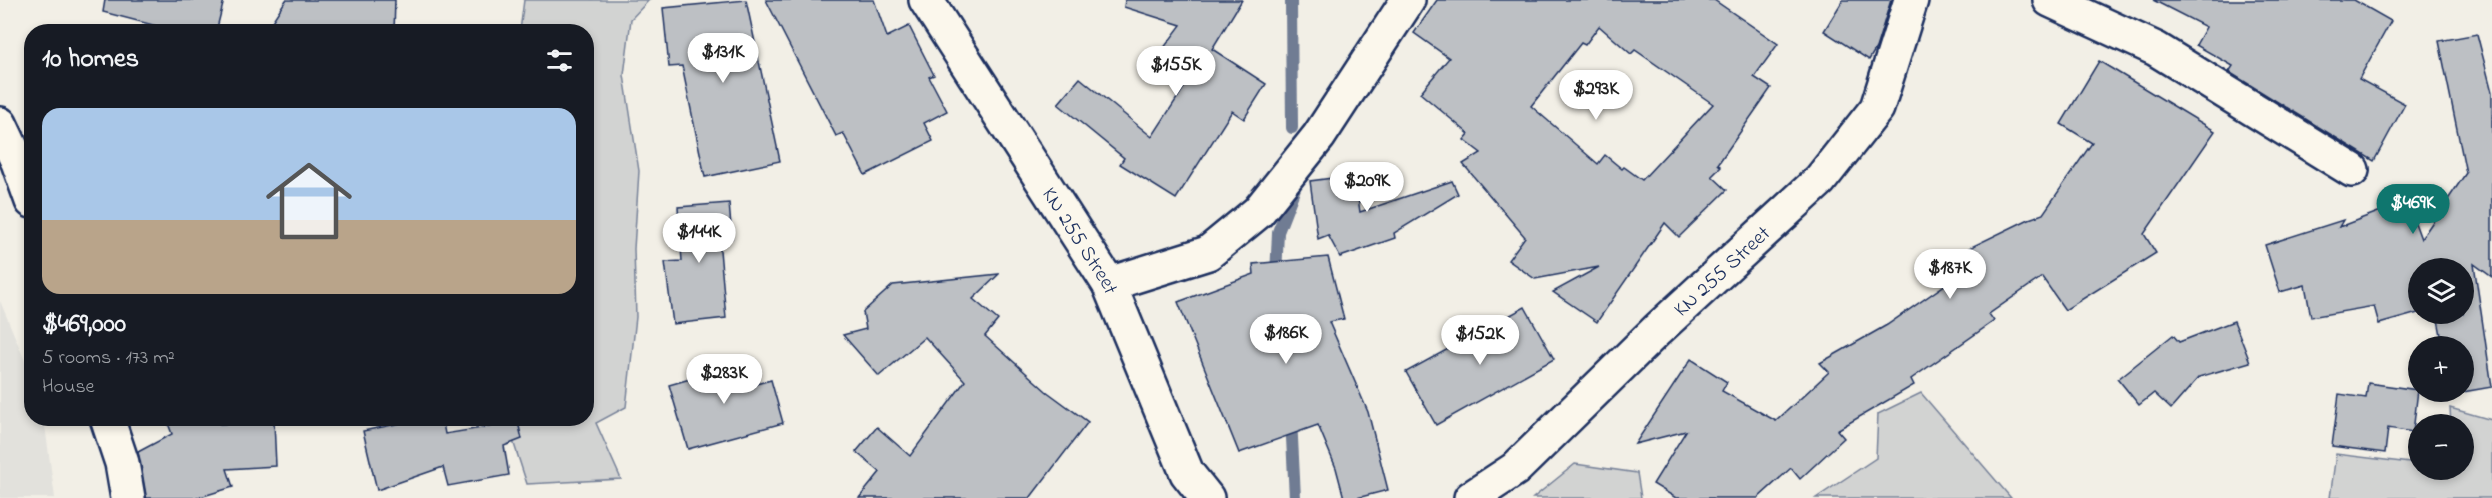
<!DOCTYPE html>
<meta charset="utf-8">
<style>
body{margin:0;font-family:"Indie Flower",sans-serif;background:#20242c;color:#f1f3f6;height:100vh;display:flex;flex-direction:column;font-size:22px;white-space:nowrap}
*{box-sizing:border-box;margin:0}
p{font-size:20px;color:#9ea1a6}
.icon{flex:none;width:33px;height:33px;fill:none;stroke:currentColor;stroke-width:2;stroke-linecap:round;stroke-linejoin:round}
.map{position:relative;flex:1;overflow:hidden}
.details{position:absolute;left:24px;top:24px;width:570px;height:402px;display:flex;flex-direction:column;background:#171b24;border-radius:24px;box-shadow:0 3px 9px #0003}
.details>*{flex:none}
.tools{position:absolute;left:2408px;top:258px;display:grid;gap:12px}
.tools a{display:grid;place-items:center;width:66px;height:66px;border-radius:50%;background:#171b24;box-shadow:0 3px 9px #0003;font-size:30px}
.price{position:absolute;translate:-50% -51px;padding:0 14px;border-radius:21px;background:#fff;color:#222;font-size:20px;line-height:39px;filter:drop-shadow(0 2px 3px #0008)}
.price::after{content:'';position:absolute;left:50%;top:36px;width:18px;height:14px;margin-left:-9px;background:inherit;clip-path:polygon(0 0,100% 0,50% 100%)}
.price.current{background:#0f766e;color:#fff}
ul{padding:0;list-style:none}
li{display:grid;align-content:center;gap:12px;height:318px;padding:0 18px}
li span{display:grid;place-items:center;height:186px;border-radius:18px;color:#555}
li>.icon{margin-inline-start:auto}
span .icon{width:108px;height:108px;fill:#fffc;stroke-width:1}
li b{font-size:26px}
h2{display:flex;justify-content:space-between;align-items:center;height:72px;padding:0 18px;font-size:26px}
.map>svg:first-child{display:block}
.built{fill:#e2e1dc}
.green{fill:#d2d3d2;stroke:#768198;stroke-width:1.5}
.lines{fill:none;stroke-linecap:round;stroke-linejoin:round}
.stream{stroke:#707b93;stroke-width:12}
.building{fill:#bdc0c4;stroke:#1b2f5e;stroke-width:1.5;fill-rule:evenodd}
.minor-casing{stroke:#1b2f5e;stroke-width:38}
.minor{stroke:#fbf7ec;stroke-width:33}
.labels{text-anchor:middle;stroke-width:4.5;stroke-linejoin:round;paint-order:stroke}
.street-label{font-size:21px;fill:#1b2f5e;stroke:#fbf7ec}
</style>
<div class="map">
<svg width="2492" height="498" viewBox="0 0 2492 498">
<rect width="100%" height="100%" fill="#f2efe6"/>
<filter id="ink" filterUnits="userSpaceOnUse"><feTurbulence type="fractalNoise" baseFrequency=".0167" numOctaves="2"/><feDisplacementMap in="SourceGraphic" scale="12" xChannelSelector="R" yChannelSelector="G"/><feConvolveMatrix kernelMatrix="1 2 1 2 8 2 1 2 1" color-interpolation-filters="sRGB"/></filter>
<g filter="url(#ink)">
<path class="built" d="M0 301 31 375 32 418 44 419 55 498H0Z"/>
<g class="green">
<path d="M524 0H649L631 19 624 75 639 171 634 249 636 317 626 407 596 423 621 479 527 484 506 419 586 418V32L520 31Z"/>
<path d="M1921 393 2011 498H1816L1876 458 1878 414Z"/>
<path d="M2450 408 2492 420V498H2330L2336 454 2418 464V470H2463V424H2451Z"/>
<path d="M1575 464 1637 473 1641 498H1533Z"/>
</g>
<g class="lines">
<g class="stream">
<path d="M1291 0 1292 128"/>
<path d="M1276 276 1278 232 1297 183"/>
<path d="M1291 418 1295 498"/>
</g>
</g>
<g class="building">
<path d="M105 0H224L216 32H180L103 12Z"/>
<path d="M286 0H395L394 32H265Z"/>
<path d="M746 0 780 161 705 177 682 66 669 67 663 8Z"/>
<path d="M766 0H874L887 37 909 26 934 75 929 77 947 111 924 123 933 141 865 175 843 133 836 136Z"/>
<path d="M1125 0H1242L1212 49 1266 84 1244 119 1232 111 1176 199 1120 164 1124 158 1058 104 1080 78 1152 137 1194 72 1163 49 1181 25 1124 7Z"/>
<path d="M1437 0H1714L1778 44 1754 77 1771 88 1718 164 1721 167 1712 176 1727 190 1679 237 1665 223 1597 322 1553 292 1599 267 1535 279 1508 260 1525 237 1463 164 1481 153 1464 140 1469 134 1420 93 1449 58 1414 33ZM1599 26 1631 54 1635 50 1713 104 1642 180 1624 167 1622 169 1605 155 1598 164 1531 106 1581 43 1585 45Z"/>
<path d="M1843 0H1891L1876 48 1869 60 1824 31Z"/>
<path d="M2153 0H2354L2391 21 2359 79 2405 104 2374 161 2229 72 2233 66 2196 45 2206 27Z"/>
<path d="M2477 34 2492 92V277L2474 264 2492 387 2451 394V392H2463V346H2443L2437 314H2463V268H2418V313L2379 324 2374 306 2311 317 2305 285 2280 292 2265 245 2343 220 2339 227 2407 201 2421 239 2466 173 2439 41Z"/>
<path d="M2099 61 2215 131 2144 234 2156 253 2065 310 2042 277 1989 314 1994 321 1911 379 1914 385 1837 430 1844 438 1800 479 1791 468 1758 498H1676L1653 484 1686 431 1635 444 1691 359 1727 382 1722 391 1776 421 1829 372 1820 363 1887 325 1969 268 1961 252 2029 219 2043 214 2092 143 2061 124Z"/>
<path d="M1355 175 1360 212 1452 181 1458 194 1394 233 1395 238 1340 257 1328 235 1318 239 1310 181Z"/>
<path d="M729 203 732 238 719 239 726 318 673 324 665 262 682 261 678 207Z"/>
<path d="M1328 257 1344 319 1329 322 1368 412 1388 490 1357 498H1344L1336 468 1318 425 1239 453 1178 302 1254 274 1253 264Z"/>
<path d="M999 274 973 299 998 320 985 336 1046 391 1088 422 1030 498H859L880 472 856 452 877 427 910 456 965 381 925 337 879 376 843 335 866 329 863 312 893 285Z"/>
<path d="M1525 307 1554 359 1436 425 1406 372Z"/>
<path d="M2234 321 2250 362 2199 377 2171 409 2154 393 2139 405 2118 379 2173 335 2179 342Z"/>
<path d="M749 362 756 384 771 380 783 423 688 449 669 385Z"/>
<path d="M2368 383 2418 390 2413 432 2388 428 2385 453 2332 446 2339 394 2366 398Z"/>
<path d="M166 418H218L220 424 274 421 276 466 227 469 233 487 197 498H146L138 452 172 434Z"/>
<path d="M425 418H442L445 434 518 422 522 439 504 446 509 475 448 486 443 467 377 490 363 431Z"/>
</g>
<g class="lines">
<defs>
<g id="minor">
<path id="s1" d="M926 0 1109 284 1187 473 1207 498"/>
<path d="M2050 0 2156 49 2352 170"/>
<path d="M0 124 18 162 32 201"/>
<path d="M1109 284 1208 253 1258 212 1319 136 1408 0"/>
<path d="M107 418 122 463 128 498"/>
<path id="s2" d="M1471 498 1515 469 1657 330 1820 180 1877 108 1911 0"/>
</g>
</defs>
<use href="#minor" class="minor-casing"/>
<use href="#minor" class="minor"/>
</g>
</g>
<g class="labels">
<g class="street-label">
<text dy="7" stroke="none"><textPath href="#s1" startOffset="286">KN 255 Street</textPath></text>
<text dy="7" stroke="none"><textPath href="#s2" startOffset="339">KN 255 Street</textPath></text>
</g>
</g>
</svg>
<div class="tools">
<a><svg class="icon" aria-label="layers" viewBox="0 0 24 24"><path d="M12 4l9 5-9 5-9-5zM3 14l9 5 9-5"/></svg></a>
<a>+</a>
<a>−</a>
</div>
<b class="price" style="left:723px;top:84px">$131K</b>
<b class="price" style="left:1176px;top:97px">$155K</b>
<b class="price" style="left:1596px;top:121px">$293K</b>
<b class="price" style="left:1367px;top:213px">$209K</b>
<b class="price current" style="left:2413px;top:235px">$469K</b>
<b class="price" style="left:699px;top:264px">$144K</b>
<b class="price" style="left:1950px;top:300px">$187K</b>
<b class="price" style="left:1286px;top:365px">$186K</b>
<b class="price" style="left:1480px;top:366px">$152K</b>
<b class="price" style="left:724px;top:405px">$283K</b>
<section class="details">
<h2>10 homes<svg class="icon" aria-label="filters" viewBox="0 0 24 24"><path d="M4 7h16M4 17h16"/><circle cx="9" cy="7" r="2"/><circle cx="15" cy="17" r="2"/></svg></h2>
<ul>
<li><span style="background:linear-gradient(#a9c7e8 60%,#b9a48a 0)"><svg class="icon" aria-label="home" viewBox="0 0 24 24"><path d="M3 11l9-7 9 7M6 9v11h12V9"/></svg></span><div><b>$469,000</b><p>5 rooms · 173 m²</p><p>House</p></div></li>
</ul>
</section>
</div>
